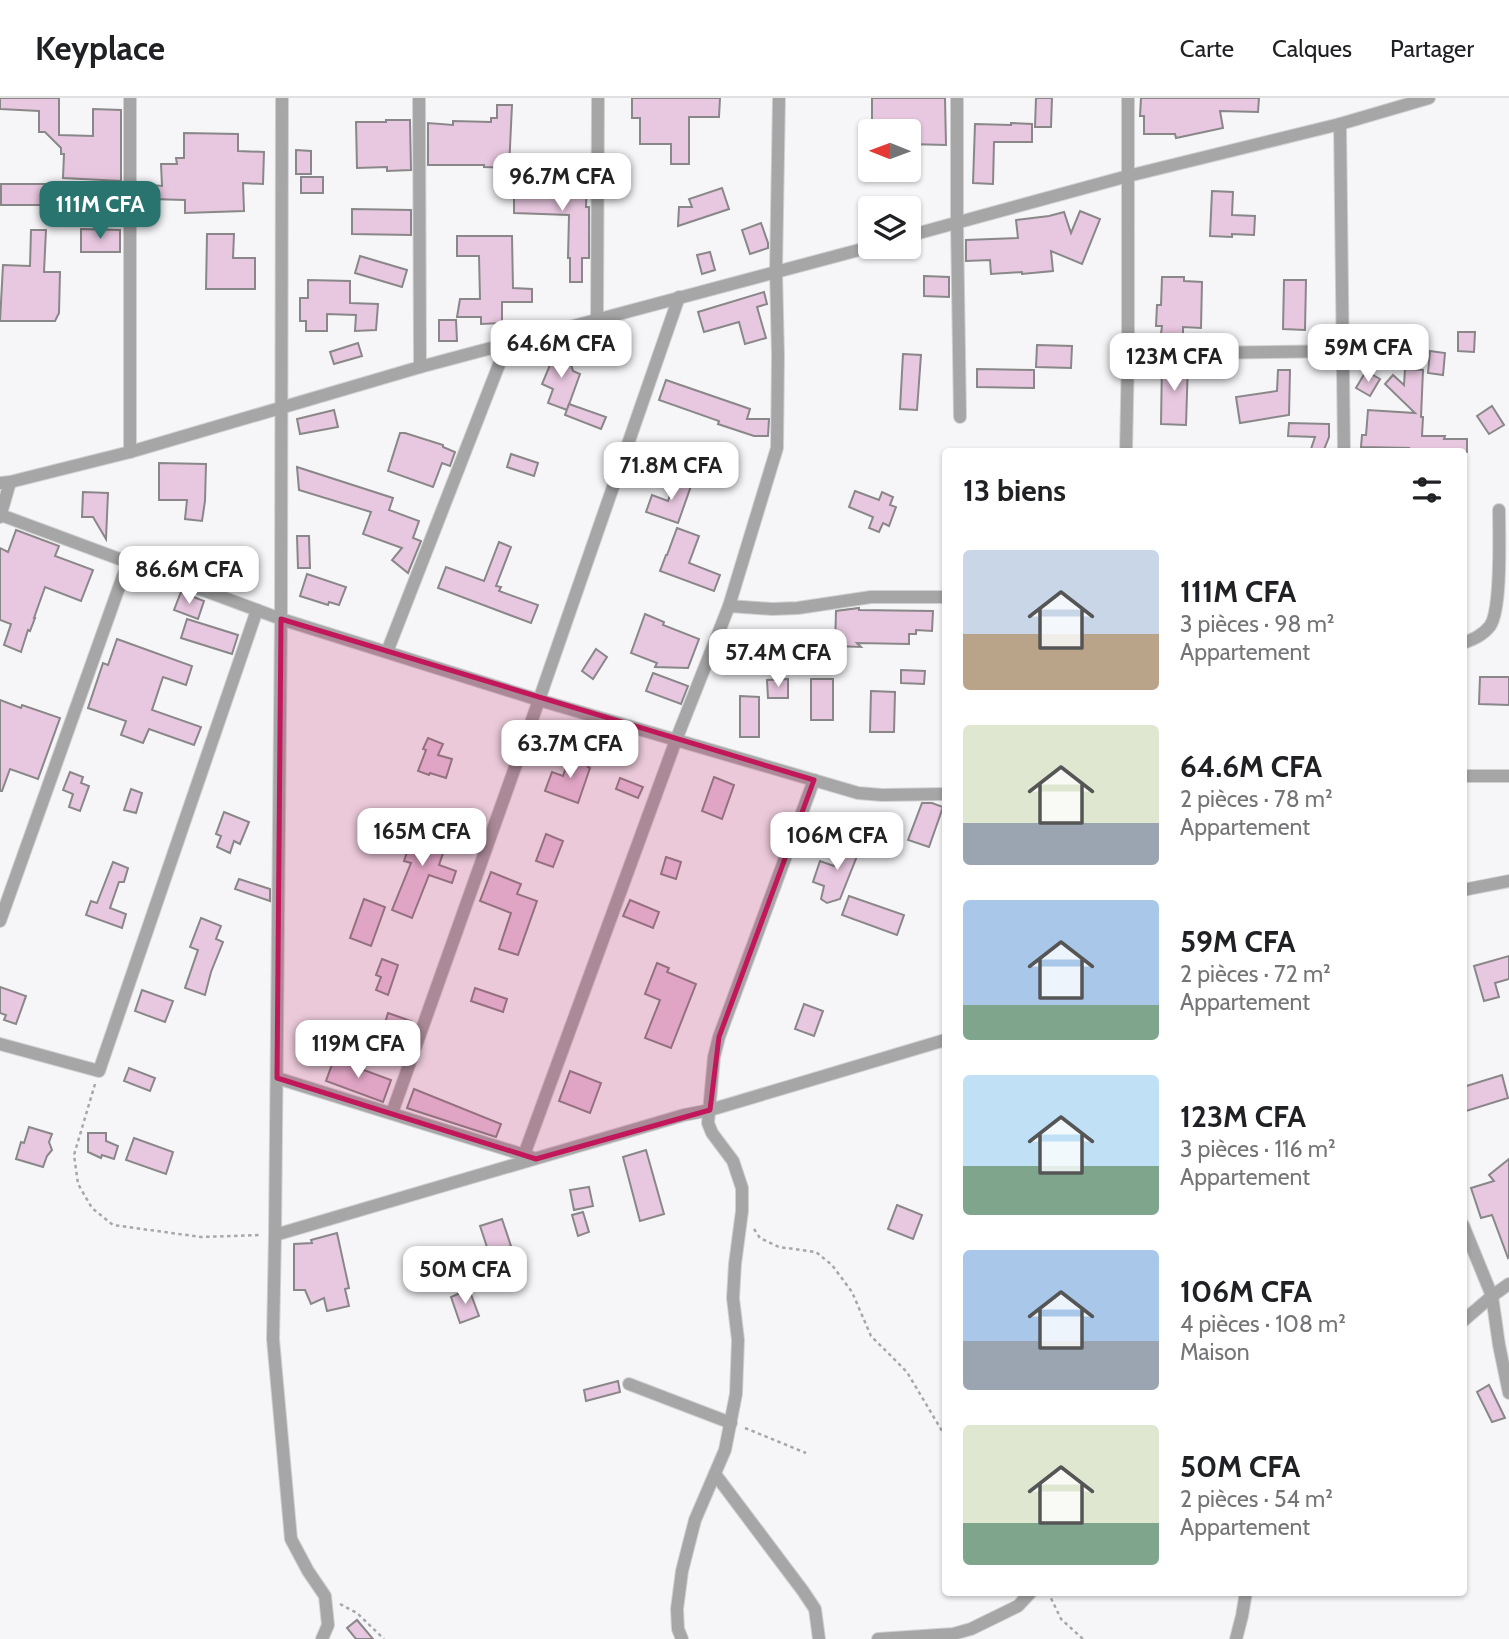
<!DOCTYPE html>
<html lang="fr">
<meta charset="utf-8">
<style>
body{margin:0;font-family:Cabin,sans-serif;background:#f2f2f2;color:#202124;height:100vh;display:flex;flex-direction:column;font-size:26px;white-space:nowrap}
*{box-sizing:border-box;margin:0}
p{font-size:23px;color:#757577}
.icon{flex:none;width:38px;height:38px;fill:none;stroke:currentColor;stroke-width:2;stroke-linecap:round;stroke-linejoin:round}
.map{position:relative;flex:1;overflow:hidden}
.side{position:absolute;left:942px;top:350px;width:525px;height:1148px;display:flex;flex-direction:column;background:#fff;border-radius:7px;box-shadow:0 2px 5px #0004}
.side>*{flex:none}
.needle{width:46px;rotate:271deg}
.controls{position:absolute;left:858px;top:21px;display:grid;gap:14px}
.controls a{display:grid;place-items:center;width:63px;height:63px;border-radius:7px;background:#fff;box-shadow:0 2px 5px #0004;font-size:35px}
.price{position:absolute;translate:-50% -60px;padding:0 16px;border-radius:14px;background:#fff;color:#222;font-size:23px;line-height:46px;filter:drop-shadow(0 2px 4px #0008)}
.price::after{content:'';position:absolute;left:50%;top:42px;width:21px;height:16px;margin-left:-10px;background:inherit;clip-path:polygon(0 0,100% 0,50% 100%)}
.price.on{background:#2a7470;color:#fff}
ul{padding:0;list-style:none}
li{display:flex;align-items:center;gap:21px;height:175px;padding:0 21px}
li span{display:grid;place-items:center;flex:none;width:196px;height:140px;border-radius:7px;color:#555}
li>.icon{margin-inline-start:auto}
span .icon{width:84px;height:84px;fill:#fffc;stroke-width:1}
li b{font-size:30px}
h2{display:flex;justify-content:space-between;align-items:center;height:84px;padding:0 21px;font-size:30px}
header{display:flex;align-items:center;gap:42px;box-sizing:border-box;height:98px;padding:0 35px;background:#fff;border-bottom:2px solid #e0e0e0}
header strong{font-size:33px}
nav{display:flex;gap:38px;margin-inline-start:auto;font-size:24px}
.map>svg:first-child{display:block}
.building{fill:#e8c8e0;stroke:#898788;stroke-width:2}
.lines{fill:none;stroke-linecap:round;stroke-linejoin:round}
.minor-casing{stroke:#d1d1d4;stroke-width:14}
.path{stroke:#a7a7aa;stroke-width:2.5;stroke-dasharray:3.5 3.5;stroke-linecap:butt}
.minor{stroke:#a6a6a7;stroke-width:12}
.marked{fill:#c2185b;fill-opacity:0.2;stroke:#c2185b;stroke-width:5;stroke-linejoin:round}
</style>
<header>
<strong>Keyplace</strong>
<nav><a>Carte</a><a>Calques</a><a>Partager</a></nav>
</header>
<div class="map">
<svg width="1509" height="1541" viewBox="0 0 1509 1541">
<rect width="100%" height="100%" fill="#f6f6f9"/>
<g class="building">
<path d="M0 0H59V37L93 38V11L121 12V83L63 80 64 56H61V50L45 34H39V13L0 11Z"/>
<path d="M632 0H720L719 19H689V66H671V46H640V20H632Z"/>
<path d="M872 0H945L946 47 908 46V33H872Z"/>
<path d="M1036 0H1052L1051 29H1035Z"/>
<path d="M1141 0H1259L1258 14 1220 13 1223 30 1176 40 1175 36H1144V18H1140Z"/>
<path d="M497 7H512L509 70 484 69V67H428V25L453 27V23L491 24V20H497Z"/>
<path d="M386 22H410L411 72 387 73V69L357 70 356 24H386Z"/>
<path d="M1011 25 1032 26V44H994L993 86 973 85 975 26 1011 27Z"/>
<path d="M184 35 238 36V53L264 54 263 86 243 85 244 113 185 115V102L151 101 152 87 162 88 161 66H177L176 60H184Z"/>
<path d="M296 52 311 53V76H296Z"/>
<path d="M563 75 587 76 586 109H589V160H582V184H570V160H568L569 117 514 115V87H563Z"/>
<rect x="301" y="79" width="22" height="16"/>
<rect x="1" y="86" width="61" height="21"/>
<path d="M722 90 729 111 678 128 679 109H692L689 101Z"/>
<path d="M1212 93 1233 94 1232 117 1255 118 1254 137 1232 136V139L1210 138Z"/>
<path d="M352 111 411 112V137L352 136Z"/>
<path d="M1080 113 1100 121 1082 166 1051 153 1053 173 1022 176V174L991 176 990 162 966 163V142L1018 140 1016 122 1049 118 1064 114 1071 135Z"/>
<path d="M761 125 768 145V150L750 156 742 132Z"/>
<path d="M81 131 120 132V154H81Z"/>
<path d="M31 132H46L44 174H60L59 215 55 223H0L3 167 30 168Z"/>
<path d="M207 136H234L233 160H255V191H206Z"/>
<path d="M457 138H512L513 190 532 191V204H502V225L481 226V219H457L460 201H480L479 158H457Z"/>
<path d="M710 154 715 172 702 176 697 157Z"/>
<path d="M360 158 407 172 402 189 355 175Z"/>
<path d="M924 178 949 179V199L924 198Z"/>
<path d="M1162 179H1184V183L1202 184 1201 230 1183 229V236H1161L1162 228H1156L1157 207H1161Z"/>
<path d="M308 182 350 183V205L378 206 376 232 355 233 356 217 327 216V233H306V223H300V200H308Z"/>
<path d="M1284 182H1306L1305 232 1283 231Z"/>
<path d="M764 194 767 206 757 209 766 240 745 246 739 224 704 234 698 214Z"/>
<path d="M439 222H456L457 243H439Z"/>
<path d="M1458 234H1475L1474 254 1458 253Z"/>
<path d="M358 245 362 258 334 266 330 254Z"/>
<path d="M1037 247 1072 248 1071 270 1036 269Z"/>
<path d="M566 251 573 273 580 276 567 312 548 305 553 291 542 286 555 255Z"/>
<path d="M1430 253 1445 255 1443 277 1428 275Z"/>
<path d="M903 256 921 257 917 312 900 311Z"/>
<path d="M1162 264H1188L1186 327 1161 326Z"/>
<path d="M977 271 1034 272V290L977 289Z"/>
<path d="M1405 271 1423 272 1421 319H1423L1422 338H1445L1444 341H1467V354H1409V350L1361 349 1362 337H1366L1368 312 1415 315 1385 286 1393 277 1404 287Z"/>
<path d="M1278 272H1290L1289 317 1240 325 1236 299 1277 293Z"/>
<path d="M1366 273 1380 281 1370 298 1356 290Z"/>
<path d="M666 282 750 311 747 321H769L768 338H754L718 326 719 323 659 302Z"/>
<path d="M569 306 606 319 601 331 565 317Z"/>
<path d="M1492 308 1504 327 1489 336 1477 318Z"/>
<path d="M334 312 338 329 300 336 297 321Z"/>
<path d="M1289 325 1329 326V339L1323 354H1310L1315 339 1288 338Z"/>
<path d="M400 335H405L443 347V349L455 354 450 368 442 365 433 389 388 373Z"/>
<path d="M511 356 538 365 534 378 507 369Z"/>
<path d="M159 365 206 366 205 403 202 423 185 421 187 402H159Z"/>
<path d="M297 369 393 400 389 412 419 423 413 440 421 443 408 475 392 462 402 450 363 436 371 414 299 392Z"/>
<path d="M676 379 692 385 678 425 646 414 652 397 668 403Z"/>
<path d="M855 393 879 402 882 394 893 399 890 407 896 409 889 428 883 425 879 434 869 430 873 419 849 409Z"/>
<path d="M83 394 108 395 106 441 93 419H82Z"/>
<path d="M677 430 699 438 689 465 720 477 714 493 660 473 666 457H667Z"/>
<path d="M16 432 59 448 55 458 93 472 81 503 45 489 34 520H35L30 533 28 532 21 554 4 547 11 526 0 522V450L8 454Z"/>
<path d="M297 438H309L310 470H298Z"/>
<path d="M499 444 511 449 496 488 501 489 499 493 538 507 531 525 438 490 446 469 484 483Z"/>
<path d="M307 476 346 489 339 507 329 504 328 507 300 498Z"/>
<path d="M181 494 204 503 198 521 174 512Z"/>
<path d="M859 510V512L933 513 932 533 916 532V536H909V546L857 545 861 549 835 548 836 513Z"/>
<path d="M645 516 664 524 663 527 699 541 688 570 655 569 657 565 631 555Z"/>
<path d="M187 521 238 537 232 556 181 540Z"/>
<path d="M117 541 192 568 186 587 163 579 152 612 201 629 194 647 149 631 143 645 121 637 126 623 88 610 103 565 108 567Z"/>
<path d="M747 542 763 543 761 572 715 571 719 556 747 557Z"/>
<path d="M596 551 607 559 593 581 582 573Z"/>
<path d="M901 572 925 573 924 586 901 585Z"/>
<path d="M653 575 688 588 681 606 646 593Z"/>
<path d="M1480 579H1509V607L1479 606Z"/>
<path d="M788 581V600H768L767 582Z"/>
<rect x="811" y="581" width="22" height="41"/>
<path d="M871 593 895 594 894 634H870Z"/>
<path d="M740 598 759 599V639H740Z"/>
<path d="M0 602 21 610 22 607 60 620 38 681 10 671 2 693H0Z"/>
<path d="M428 640 443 646 438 657 452 661 446 680 430 675 429 677 418 673 426 652 423 651Z"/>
<path d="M570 658 590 665 588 669 590 670 578 705 545 693 552 674 563 678Z"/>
<path d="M70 674 83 679 81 685 89 688 80 713 69 709 73 696 63 692Z"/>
<path d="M714 679 734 687 722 721 702 713Z"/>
<path d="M620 680 643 689 638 700 616 691Z"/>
<path d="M131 691 142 695 136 715 124 712Z"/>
<path d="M922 705H932L943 709 929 749 908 742Z"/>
<path d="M224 714 249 724 240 746 234 743 230 755 217 749 221 738 216 736Z"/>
<path d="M417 725 443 734 441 738 448 741 439 767 456 773 452 785 429 777 412 820 392 812 411 765 404 763Z"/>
<path d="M546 736 563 743 553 769 536 763Z"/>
<path d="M843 741 861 748 840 801 827 805 821 801 824 788 813 784 820 763 834 768Z"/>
<path d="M666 759 681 764 676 781 661 776Z"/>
<path d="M113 764 128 770 124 784H119L110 810 126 816 122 830 86 817 91 803 97 805Z"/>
<path d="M491 774 521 786 517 796 537 803 518 857 499 851 511 815 480 803Z"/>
<path d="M239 781 270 791V803L235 791Z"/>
<path d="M849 798 904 817 897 837 842 817Z"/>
<path d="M364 801 385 809 371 848 350 840Z"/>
<path d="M630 802 659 814 653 830 623 818Z"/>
<path d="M201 820 221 828 216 841 223 844 211 874 205 897 185 890 198 852 190 849Z"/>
<path d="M1509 858V881L1495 885 1499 899 1484 903 1474 868Z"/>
<path d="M382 861 398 867 388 897 376 892 381 879 376 877Z"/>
<path d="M657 865 669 870 667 874 696 886 671 950 645 940 660 902 645 896Z"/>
<path d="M0 889 26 898 16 926 4 922 6 917 0 915Z"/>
<path d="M475 890 507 901 503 914 471 903Z"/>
<path d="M142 892 173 903 165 924 135 913Z"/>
<path d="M804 906 823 913 814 938 795 931Z"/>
<path d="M388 915 411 923 404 943 382 935Z"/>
<path d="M334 961 391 982 383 1004 326 983Z"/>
<path d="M129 970 155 980 150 993 124 983Z"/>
<path d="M570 973 601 985 590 1015 559 1003Z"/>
<path d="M1502 977 1508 1000 1463 1014V989Z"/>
<path d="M414 991 501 1026 496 1039 407 1010Z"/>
<path d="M29 1029 52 1036 49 1044 52 1052 47 1058 43 1069 16 1061 21 1044 24 1045Z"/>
<path d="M88 1035H106V1043L118 1048 114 1061 102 1057 101 1060 88 1054Z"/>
<path d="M134 1040 173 1054 166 1076 126 1062Z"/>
<path d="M646 1052 664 1116 640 1123 623 1059Z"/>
<path d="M1509 1061V1159L1508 1160 1492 1117 1481 1120 1471 1090 1494 1083 1489 1077Z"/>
<path d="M589 1089 593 1108 574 1112 570 1092Z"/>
<path d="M897 1107 922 1117 913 1141 888 1131Z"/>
<path d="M583 1114 589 1134 578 1138 572 1117Z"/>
<path d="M502 1121 511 1148 489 1155 480 1128Z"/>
<path d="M337 1135 349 1190 345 1191 349 1208 327 1213 324 1200 311 1206 305 1192H294V1146L312 1145 311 1142Z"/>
<path d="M469 1191 479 1218 460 1225 451 1199Z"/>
<path d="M618 1283 620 1294 586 1303 584 1292Z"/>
<path d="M1489 1287 1505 1320 1492 1324 1477 1294Z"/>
<path d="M357 1522 373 1541H356L347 1530Z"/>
</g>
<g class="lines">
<defs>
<g id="minor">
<path d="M130 0V354"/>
<path d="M282 0 281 521 275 1137 273 1241 291 1441 308 1473 325 1498 328 1527 322 1541"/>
<path d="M419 0 420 269"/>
<path d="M957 0V126L960 319"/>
<path d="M1340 26 1344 354"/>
<path d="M908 138 1128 78 1340 26 1429 0"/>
<path d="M597 222 598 0"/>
<path d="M1128 256 1344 253"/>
<path d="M1126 354 1128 256V0"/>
<path d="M0 385 10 384 130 354 420 269 870 149"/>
<path d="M1 417 281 521 539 602 858 695 882 697 945 696"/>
<path d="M0 419 10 384"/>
<path d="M729 508 772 511 798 510 871 499H945"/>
<path d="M1463 545C1474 541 1483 537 1490 528 1502 511 1499 436 1499 412"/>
<path d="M387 554 507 246"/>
<path d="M1463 678H1509"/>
<path d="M1463 792 1509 783"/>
<path d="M0 823 128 464"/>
<path d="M0 946 99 973 257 512"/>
<path d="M277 980 531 1059"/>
<path d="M392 1015 539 602 679 199"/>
<path d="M524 1057 676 642 729 508 777 350 778 258 776 173 779 0"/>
<path d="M1463 1127 1492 1198 1499 1247 1509 1295"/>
<path d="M275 1137 684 1017 710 1012 945 942"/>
<path d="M1463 1223 1492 1198 1509 1186"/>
<path d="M629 1286 731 1325"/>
<path d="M715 1376 803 1493 815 1511 819 1541"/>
<path d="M682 1541 678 1531 677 1511 682 1473 695 1422 725 1352 736 1296 738 1242 733 1200 735 1166 742 1113V1090L733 1063 712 1035 708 1025 714 959 719 939 814 682"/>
<path d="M878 1541 953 1536 971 1531 1018 1508 1031 1494"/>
<path d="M1236 1541 1242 1518 1246 1494"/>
</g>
</defs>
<use href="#minor" class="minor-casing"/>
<g class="path">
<path d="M95 986 74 1057 78 1086 92 1110 113 1127 201 1139 262 1137"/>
<path d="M754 1131 760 1140 779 1149 816 1154 832 1167 852 1194 871 1238 907 1274 942 1333 945 1335"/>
<path d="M745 1330 806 1355"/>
<path d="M1048 1494 1061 1521 1083 1541"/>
<path d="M340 1506 357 1515 384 1541"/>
</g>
<use href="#minor" class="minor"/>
</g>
<path class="marked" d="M281 521 814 682 719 939 710 1012 536 1061 277 980Z"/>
</svg>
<div class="controls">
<a><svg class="needle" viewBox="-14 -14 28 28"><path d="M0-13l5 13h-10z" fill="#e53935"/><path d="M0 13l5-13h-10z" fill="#757577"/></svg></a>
<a><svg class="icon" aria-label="layers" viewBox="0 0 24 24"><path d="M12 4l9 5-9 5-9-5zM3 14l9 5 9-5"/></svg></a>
</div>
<b class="price" style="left:562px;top:115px">96.7M CFA</b>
<b class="price on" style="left:100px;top:143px">111M CFA</b>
<b class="price" style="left:561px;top:282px">64.6M CFA</b>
<b class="price" style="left:1368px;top:286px">59M CFA</b>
<b class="price" style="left:1174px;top:295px">123M CFA</b>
<b class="price" style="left:671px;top:404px">71.8M CFA</b>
<b class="price" style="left:189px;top:508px">86.6M CFA</b>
<b class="price" style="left:778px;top:591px">57.4M CFA</b>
<b class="price" style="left:570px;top:682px">63.7M CFA</b>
<b class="price" style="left:422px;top:770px">165M CFA</b>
<b class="price" style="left:837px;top:774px">106M CFA</b>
<b class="price" style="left:358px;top:982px">119M CFA</b>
<b class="price" style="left:465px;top:1208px">50M CFA</b>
<section class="side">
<h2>13 biens<svg class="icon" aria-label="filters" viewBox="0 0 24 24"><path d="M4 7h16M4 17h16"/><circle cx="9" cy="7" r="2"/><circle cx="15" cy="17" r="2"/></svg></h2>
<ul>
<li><span style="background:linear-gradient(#c9d6e8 60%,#b9a48a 0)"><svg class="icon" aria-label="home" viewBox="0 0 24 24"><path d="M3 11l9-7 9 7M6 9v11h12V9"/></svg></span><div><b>111M CFA</b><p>3 pièces · 98 m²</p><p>Appartement</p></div></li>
<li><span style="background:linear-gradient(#dfe7d0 70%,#9aa5b1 0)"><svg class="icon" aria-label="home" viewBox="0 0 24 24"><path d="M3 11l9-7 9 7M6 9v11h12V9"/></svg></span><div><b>64.6M CFA</b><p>2 pièces · 78 m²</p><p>Appartement</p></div></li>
<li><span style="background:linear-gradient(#a9c7e8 75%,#7fa58c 0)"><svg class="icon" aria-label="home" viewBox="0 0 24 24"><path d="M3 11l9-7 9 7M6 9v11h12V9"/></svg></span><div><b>59M CFA</b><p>2 pièces · 72 m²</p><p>Appartement</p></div></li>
<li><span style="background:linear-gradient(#bfe0f5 65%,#7fa58c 0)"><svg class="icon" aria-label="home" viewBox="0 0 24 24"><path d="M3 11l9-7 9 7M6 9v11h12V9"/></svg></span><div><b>123M CFA</b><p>3 pièces · 116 m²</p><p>Appartement</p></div></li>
<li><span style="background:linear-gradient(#a9c7e8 65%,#9aa5b1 0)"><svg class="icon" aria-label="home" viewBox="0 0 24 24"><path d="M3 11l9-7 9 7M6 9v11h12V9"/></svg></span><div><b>106M CFA</b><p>4 pièces · 108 m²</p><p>Maison</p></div></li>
<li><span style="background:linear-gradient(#dfe7d0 70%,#7fa58c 0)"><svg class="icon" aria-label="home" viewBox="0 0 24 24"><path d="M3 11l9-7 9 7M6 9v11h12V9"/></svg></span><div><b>50M CFA</b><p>2 pièces · 54 m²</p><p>Appartement</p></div></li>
</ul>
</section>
</div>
